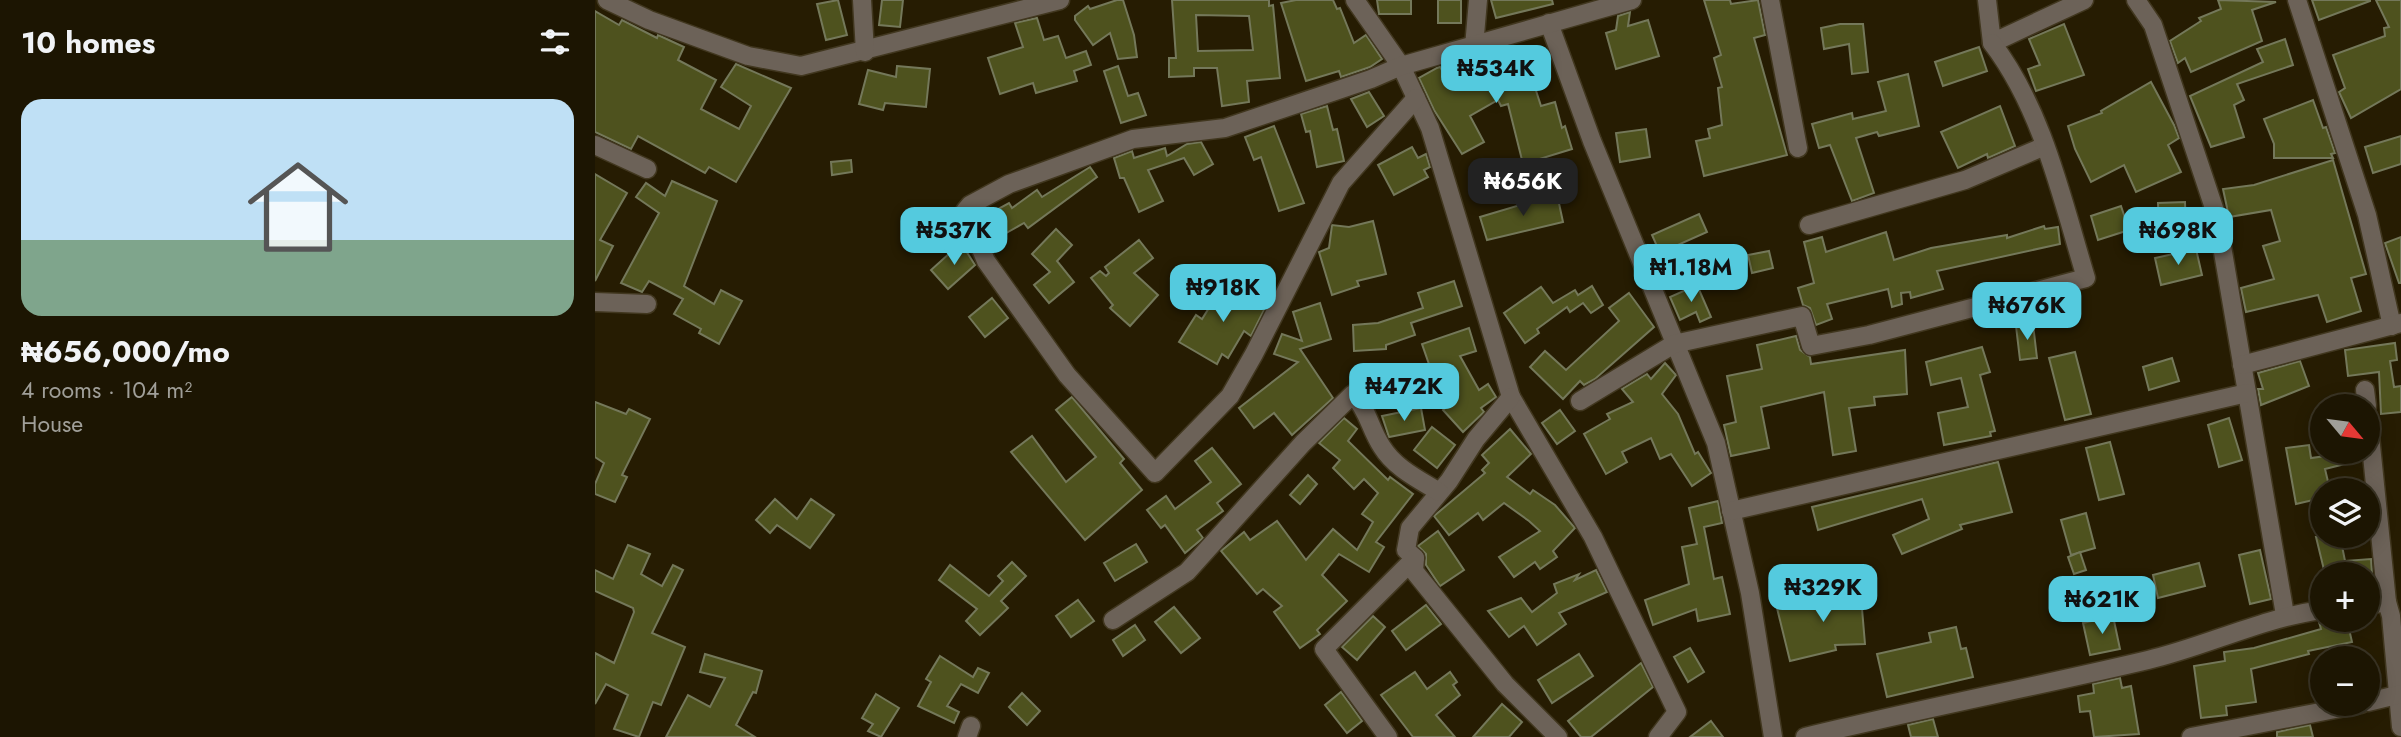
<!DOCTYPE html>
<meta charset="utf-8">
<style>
body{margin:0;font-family:Jost,sans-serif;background:#251e0c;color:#f1f3f6;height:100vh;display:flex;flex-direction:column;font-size:26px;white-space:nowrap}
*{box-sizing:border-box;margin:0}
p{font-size:23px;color:#a09f99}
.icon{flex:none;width:38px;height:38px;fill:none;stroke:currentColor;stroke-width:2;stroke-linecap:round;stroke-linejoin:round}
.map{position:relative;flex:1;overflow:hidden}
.sheet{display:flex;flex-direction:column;background:#1c1502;width:595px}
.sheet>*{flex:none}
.needle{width:46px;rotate:119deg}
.buttons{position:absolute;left:1715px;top:394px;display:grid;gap:14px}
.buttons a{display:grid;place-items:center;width:70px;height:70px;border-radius:50%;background:#1c1502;box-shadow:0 4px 18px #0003,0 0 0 2px #3a3424;font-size:35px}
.price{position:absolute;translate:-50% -60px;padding:0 16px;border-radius:14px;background:#54cade;color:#111;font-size:23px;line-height:46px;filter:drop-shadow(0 2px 4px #0008)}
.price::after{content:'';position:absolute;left:50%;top:42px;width:21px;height:16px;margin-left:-10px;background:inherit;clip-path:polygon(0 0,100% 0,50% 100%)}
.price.selected{background:#222;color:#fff}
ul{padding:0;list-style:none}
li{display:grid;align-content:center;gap:14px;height:371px;padding:0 21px}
li span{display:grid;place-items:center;height:217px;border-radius:21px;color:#555}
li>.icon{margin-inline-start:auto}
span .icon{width:126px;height:126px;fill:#fffc;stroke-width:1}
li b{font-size:30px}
h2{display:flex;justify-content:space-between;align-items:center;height:84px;padding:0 21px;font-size:30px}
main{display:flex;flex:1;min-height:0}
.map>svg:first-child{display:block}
.building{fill:#4e521e;stroke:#74785a;stroke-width:2;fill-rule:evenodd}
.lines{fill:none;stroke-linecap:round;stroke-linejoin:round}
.minor-casing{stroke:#41371f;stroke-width:21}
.minor{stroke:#6c6258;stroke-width:18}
</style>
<main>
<section class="sheet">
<h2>10 homes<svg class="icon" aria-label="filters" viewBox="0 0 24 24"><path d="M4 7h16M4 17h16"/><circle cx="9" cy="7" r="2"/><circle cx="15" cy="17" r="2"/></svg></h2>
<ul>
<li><span style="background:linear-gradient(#bfe0f5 65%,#7fa58c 0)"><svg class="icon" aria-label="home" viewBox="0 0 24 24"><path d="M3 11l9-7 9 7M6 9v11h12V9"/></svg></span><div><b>₦656,000/mo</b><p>4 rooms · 104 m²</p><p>House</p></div></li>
</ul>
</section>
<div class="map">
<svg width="1806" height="737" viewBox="0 0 1806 737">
<rect width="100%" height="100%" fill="#261c02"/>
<g class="building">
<path d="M243 0 252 35 231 40 222 4Z"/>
<path d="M287 0H308L305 27 284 25Z"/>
<path d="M522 0H528L539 35 542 57 523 59 515 33 498 45 480 20V16L493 6 495 9Z"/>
<path d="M577 0H674V6L678 5 685 78 652 81 654 102 627 106 622 68H599V76L574 77V58H581ZM601 15 654 16 658 50 603 51Z"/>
<path d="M701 0H738L742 9 745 8 759 43 771 35 787 59 775 67 746 77 744 71 711 81 686 3Z"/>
<path d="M782 0H816V14H784Z"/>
<rect x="843" y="0" width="23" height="23"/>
<path d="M896 0H957L958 4 901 18Z"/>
<path d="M1109 0H1135L1136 4 1163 0 1170 35 1159 38 1192 155 1109 176 1101 141 1115 138 1113 129 1127 125 1123 88 1127 87 1119 58 1126 55Z"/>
<path d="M1623 0 1681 2 1657 10 1667 41 1596 72 1590 58 1583 63 1575 41 1606 21 1604 18 1626 9Z"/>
<path d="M1717 0H1775V1L1724 20Z"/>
<path d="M1781 0H1806V89L1756 118 1744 92 1750 88 1738 55 1790 36 1789 28 1794 27Z"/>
<path d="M0 11 24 25 27 20 62 38 63 35 89 47 83 60 121 80 106 109 144 129 156 106 126 87 141 64 196 88 141 182 114 167 110 173 43 136 36 149 0 132Z"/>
<path d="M1035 12 1033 26 1053 20 1064 56 1021 69 1011 33 1021 30 1023 16Z"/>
<path d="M442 18 449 40 463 36 471 58 491 51 496 65 479 71 482 81 441 93 438 83 405 94 393 58 428 47 420 23Z"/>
<path d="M1245 24H1268L1273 72 1257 74 1254 44 1229 49 1226 28Z"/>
<path d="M1469 24 1489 75 1441 91 1433 69 1445 65 1434 39Z"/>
<path d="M1690 39 1698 65 1642 84 1649 100 1639 105 1649 137 1616 147 1595 96 1668 62 1662 49Z"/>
<path d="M1384 47 1392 71 1348 86 1340 62Z"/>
<path d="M920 49 927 68 933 66 946 106 960 102 967 128 970 126 977 149 928 164 913 104 906 106 903 100 875 116 889 142 867 154 839 110 824 78 842 68 845 67 850 75 877 59 879 63Z"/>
<path d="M302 66 335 69 331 107 290 103 288 110 264 104 273 70 301 77Z"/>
<path d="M523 66 533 96 543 93 551 115 526 123 509 71Z"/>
<path d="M1313 74 1324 126 1284 136 1282 132 1261 138 1279 193 1257 201 1235 145 1224 148 1217 124 1257 113 1258 119 1291 111 1283 82Z"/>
<path d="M1556 82 1579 125 1584 138 1573 145 1586 172 1541 192 1529 165 1496 182 1480 149 1473 126 1507 113 1506 111Z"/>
<path d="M774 92 789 116 772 127 756 99Z"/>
<path d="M1718 100 1728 128 1731 127 1740 153 1736 154 1738 158H1679V144L1669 119Z"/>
<path d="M732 106 738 130 742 129 749 161 722 167 715 131 711 132 706 114Z"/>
<path d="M1405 106 1420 146 1393 158 1392 154 1363 168 1346 132Z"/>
<path d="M679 126 709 203 684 211 666 157 659 160 650 137Z"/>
<path d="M1051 129 1055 157 1025 162 1021 133Z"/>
<path d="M1806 136V164L1778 173 1770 147Z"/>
<path d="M606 142 618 164 599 175 589 158 553 170 568 201 544 212 529 178H525L519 158 537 151 539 158 570 148 572 156 592 144Z"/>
<path d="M817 147 823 158 831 154 835 167 829 170 833 177 799 195 783 165Z"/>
<path d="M256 160 257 172 237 175 236 162Z"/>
<path d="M1738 160 1771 274 1756 278 1766 311 1732 322 1723 295 1651 312 1646 288 1679 279 1668 246 1685 241 1676 210 1634 217 1628 189 1659 185Z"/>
<path d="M495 167 502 177 433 228 429 223 406 236 394 214 414 203 417 208 442 190 447 197Z"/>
<path d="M0 174 32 193 5 240 18 246 0 281Z"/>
<path d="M77 181 122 201 89 286 119 304 126 290 147 301 124 344 104 333 106 329 79 314 88 299 54 281 47 292 26 283 64 213 41 197 51 183 70 196Z"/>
<path d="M962 194 968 222 892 240 885 217Z"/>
<path d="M1590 202 1591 233 1564 234 1563 203Z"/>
<path d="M1526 206 1534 230 1503 240 1496 216Z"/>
<path d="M1104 214 1112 232 1065 253 1057 235Z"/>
<path d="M778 221 791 274 762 281 764 286 737 295 724 252 734 248 737 225 754 227Z"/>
<path d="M1449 226 1450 229 1463 227 1465 244 1342 271 1348 289 1316 298 1315 292 1306 293 1307 304 1297 307 1293 289 1232 304 1237 319 1221 325 1215 308 1208 305 1203 288 1219 283 1209 242 1227 237 1231 252 1291 232 1299 260 1336 248 1412 235V238Z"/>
<path d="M461 229 477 245 462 261 479 282 454 303 439 285 455 272 437 254Z"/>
<path d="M1806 237V283H1804L1790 243Z"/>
<path d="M544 240 558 258 539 273 563 295 535 326 515 308 518 305 496 278 505 271 511 276 514 273 510 267Z"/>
<path d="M366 243 380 265 353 289 336 270Z"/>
<path d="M1601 249 1607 275 1566 285 1560 258Z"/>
<path d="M1174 251 1178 268 1157 273 1153 255Z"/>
<path d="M631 281 671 306 656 336 649 331 633 358 627 354 622 364 584 342 601 315 607 319Z"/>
<path d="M859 281 867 306 816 323 820 335 791 345V349L759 351 758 325 783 323 828 308 823 293Z"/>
<path d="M1102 285 1116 317 1105 322 1101 312 1085 320 1075 297Z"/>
<path d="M997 286 1008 305 996 313 988 303 975 312 972 307 942 329 944 333 930 343 909 313 946 287 958 303 980 290 983 295Z"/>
<path d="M1034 293 1059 327 1000 379 989 385 985 381 968 399 935 367 950 351 971 370 1024 321 1014 308Z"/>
<path d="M397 298 413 318 390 337 374 317Z"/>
<path d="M725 303 736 339 705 349 738 398 697 435 679 413 659 428 644 408 703 362 679 354 687 334 707 341 698 312Z"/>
<path d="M1438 324 1442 358 1425 360 1421 326Z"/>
<path d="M874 328 881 351 865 356 884 390 893 384 901 397 886 408 889 412 868 432 848 410 859 400 839 365 835 367 827 344Z"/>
<path d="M1201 336 1205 350 1215 357 1216 364 1310 350 1312 394 1279 397 1280 405 1254 408 1261 451 1238 455 1229 392 1166 407 1174 448 1136 456 1129 425 1141 422 1132 376 1167 369 1162 345Z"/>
<path d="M1800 343 1802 360 1795 361 1799 387 1806 386V412L1786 414 1784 372 1753 376 1750 350Z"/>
<path d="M1387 347 1395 372 1385 375 1400 431 1395 432 1396 436 1349 445 1343 413 1373 407 1366 378 1336 385 1331 362Z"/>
<path d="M1480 352 1496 414 1470 420 1454 358Z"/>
<path d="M1577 358 1584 381 1554 390 1548 367Z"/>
<path d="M1705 361 1714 386 1666 405 1663 389H1668L1663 373Z"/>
<path d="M1070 363 1081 375 1067 394 1083 414 1100 454 1103 452 1116 473 1097 486 1076 454 1065 459 1056 438 1027 452 1032 462 1011 474 989 434 1015 419 1012 414 1038 402 1027 389 1052 374 1056 379Z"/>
<path d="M477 397 529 459 525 463 547 490 490 540 416 452 437 436 471 482 501 457 461 410Z"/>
<path d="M0 402 31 414 34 409 55 419 27 475 32 477 20 502 0 494V484L9 463 0 457Z"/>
<path d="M826 408 830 430 794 437 787 416Z"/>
<path d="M965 410 980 431 962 444 947 423Z"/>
<path d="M749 418 762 429 753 441 793 480 795 477 818 494 781 542 789 547 774 572 744 554 727 575 752 601 722 630 725 634 705 648 679 612 687 606 668 589 662 594 626 551 649 532 655 540 682 521 711 560 738 529 762 550 778 522 767 514 783 493 769 479 759 489 738 468 745 460 724 443Z"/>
<path d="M1634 418 1647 460 1624 467 1613 425Z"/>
<path d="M837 427 860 445 842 468 819 450Z"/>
<path d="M915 429 936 454 912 477 935 494 938 490 960 505 980 528 958 551 962 557 945 569 940 562 919 577 904 557 945 531 934 521 909 503 888 520 883 513 854 535 839 516 890 473 887 470 894 463 887 455Z"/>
<path d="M1515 442 1529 494 1504 500 1491 448Z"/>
<path d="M1714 445 1716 458 1759 452 1762 461 1730 469 1735 490H1727V498L1701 504 1691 448Z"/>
<path d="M617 448 646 484 622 503 628 511 602 530 608 538 590 553 570 525 566 528 552 510 571 496 580 509 616 482 600 461Z"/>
<path d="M1403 462 1417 512 1365 525 1367 529 1307 554 1298 535 1334 519 1327 499 1223 530 1217 507Z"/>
<path d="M713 475 722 484 705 504 695 495Z"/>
<path d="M180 499 202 519 216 499 239 515 215 548 182 525 175 533 161 520Z"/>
<path d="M1123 501 1127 523 1109 527 1119 579 1127 577 1135 614 1103 621 1101 609 1058 625 1050 600 1094 584 1087 547 1102 544 1094 508Z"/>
<path d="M1491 513 1500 548 1476 555 1466 520Z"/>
<path d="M843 531 869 570 845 586 831 565V554L823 546Z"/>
<path d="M1745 536 1750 561 1776 559 1777 574H1756L1755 571 1730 574 1721 537Z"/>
<path d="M541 544 552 562 520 581 509 563Z"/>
<path d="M33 545 55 554 46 574 67 586 78 565 88 570 57 633 90 647 66 705 58 702 44 737 19 729 33 695 11 684 0 704V653L19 663 39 612 38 608 0 591V570L18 579Z"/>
<path d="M1665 550 1676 599 1655 604 1644 555Z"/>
<path d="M1485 552 1491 570 1479 574 1473 557Z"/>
<path d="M417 562 431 576 406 601 413 608 385 635 371 621 382 609 344 580 355 565 394 596 408 581 403 576Z"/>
<path d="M1604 563 1610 586 1563 598 1558 575Z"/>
<path d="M1001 570 1012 592 964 613 971 624 942 645 929 626 914 637 893 611 926 598 937 612 962 593 959 584 984 574 980 580Z"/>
<path d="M1245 579 1253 597H1266L1270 644 1240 645 1241 650 1195 661 1182 608 1237 595 1232 585Z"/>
<path d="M1518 581 1520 592 1508 594 1507 583Z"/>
<path d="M483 600 499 621 476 637 461 616Z"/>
<path d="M831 605 846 624 811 650 797 631Z"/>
<path d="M579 607 605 638 586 653 560 622Z"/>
<path d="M778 616 790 627 762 660 747 647Z"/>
<path d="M1518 616 1525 649 1495 655 1488 623Z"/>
<path d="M1733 620H1752L1757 642 1713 651 1714 654 1656 669 1661 702 1631 706 1632 715 1606 718 1599 666 1630 661 1629 652 1659 648 1726 629 1724 622Z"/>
<path d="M540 625 550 640 528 656 518 640Z"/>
<path d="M1361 627 1366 649 1371 648 1378 677 1292 697 1282 654 1336 642 1334 633Z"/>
<path d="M1095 648 1109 672 1093 682 1079 657Z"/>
<path d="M110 654 167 671 161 693 158 692 141 725 160 737H71L93 695 115 707 130 678 105 672Z"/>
<path d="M984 654 998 676 957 703 943 680Z"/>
<path d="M345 656 378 677 383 668 394 673 383 693 366 684 352 706 364 712 359 723 323 706 336 682 331 679Z"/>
<path d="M1046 663 1058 687 996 737H986L973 721Z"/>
<path d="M820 672 832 689 855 672 862 682 858 685 865 695 841 715 860 737H818L786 695Z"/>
<path d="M1525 678 1527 688 1536 686 1544 734 1499 737 1495 711 1485 712 1483 696 1499 693 1498 684Z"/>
<path d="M746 692 767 721 752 733 730 705Z"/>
<path d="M427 693 445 711 432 725 414 707Z"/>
<path d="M281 694 304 708 286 737 273 731 278 724 267 718Z"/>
<path d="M907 704 927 722 914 737H878Z"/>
<path d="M1338 719 1343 737H1316L1313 725Z"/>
<path d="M1116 721 1128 737H1095Z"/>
<path d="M1715 725 1718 737H1682V732Z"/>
</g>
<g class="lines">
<defs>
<g id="minor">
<path d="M12 0 54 20 153 56 206 66 465 0"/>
<path d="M267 0 270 52"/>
<path d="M760 0 806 66 835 128 916 397 998 537 1082 712 1063 737"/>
<path d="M1175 0 1203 148"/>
<path d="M1392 0 1397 43 1489 0"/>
<path d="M1541 0 1558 25 1622 217 1690 615"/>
<path d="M1702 0 1772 215 1797 326"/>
<path d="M954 23 997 141 1121 443 1155 593 1178 737"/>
<path d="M879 47 883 0"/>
<path d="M821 98 746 183 659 354 635 396 560 473 472 375 391 261 370 211 375 205 414 184 538 139 630 128 776 79 806 66 1037 0"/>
<path d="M0 145 52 169"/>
<path d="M1214 225 1370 180 1450 146"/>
<path d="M0 302 52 304"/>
<path d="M1647 365 1806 323"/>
<path d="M1770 390 1772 406"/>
<path d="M916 397 881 439 854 481 815 528 811 550 820 558 819 571 910 684 963 737"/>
<path d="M985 401 1079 344 1207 316 1216 346 1274 335 1491 278C1467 199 1448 110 1397 43"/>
<path d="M1773 416 1792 602"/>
<path d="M1136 511 1652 393"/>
<path d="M1773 605 1792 602 1796 616 1806 727"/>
<path d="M518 620 592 572 708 443 758 394C773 410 775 429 787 447 800 468 823 479 844 492"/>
<path d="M1773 702 1806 694"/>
<path d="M372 737 376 726"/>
<path d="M793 737 729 649 820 558"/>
<path d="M1210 737C1324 709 1439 687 1553 660 1612 646 1667 618 1727 610"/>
<path d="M1596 737 1766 704"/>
</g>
</defs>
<use href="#minor" class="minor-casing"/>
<use href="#minor" class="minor"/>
</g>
</svg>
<div class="buttons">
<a><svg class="needle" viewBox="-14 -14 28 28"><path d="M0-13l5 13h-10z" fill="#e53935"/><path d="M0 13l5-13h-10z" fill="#a09f99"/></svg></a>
<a><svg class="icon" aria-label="layers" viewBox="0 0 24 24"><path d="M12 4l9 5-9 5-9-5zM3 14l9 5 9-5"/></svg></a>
<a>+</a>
<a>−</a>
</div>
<b class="price" style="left:901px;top:105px">₦534K</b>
<b class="price selected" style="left:928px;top:218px">₦656K</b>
<b class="price" style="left:359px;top:267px">₦537K</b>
<b class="price" style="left:1583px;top:267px">₦698K</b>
<b class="price" style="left:1096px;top:304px">₦1.18M</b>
<b class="price" style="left:628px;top:324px">₦918K</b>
<b class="price" style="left:1432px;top:342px">₦676K</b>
<b class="price" style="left:809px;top:423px">₦472K</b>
<b class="price" style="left:1228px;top:624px">₦329K</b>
<b class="price" style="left:1507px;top:636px">₦621K</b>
</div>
</main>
